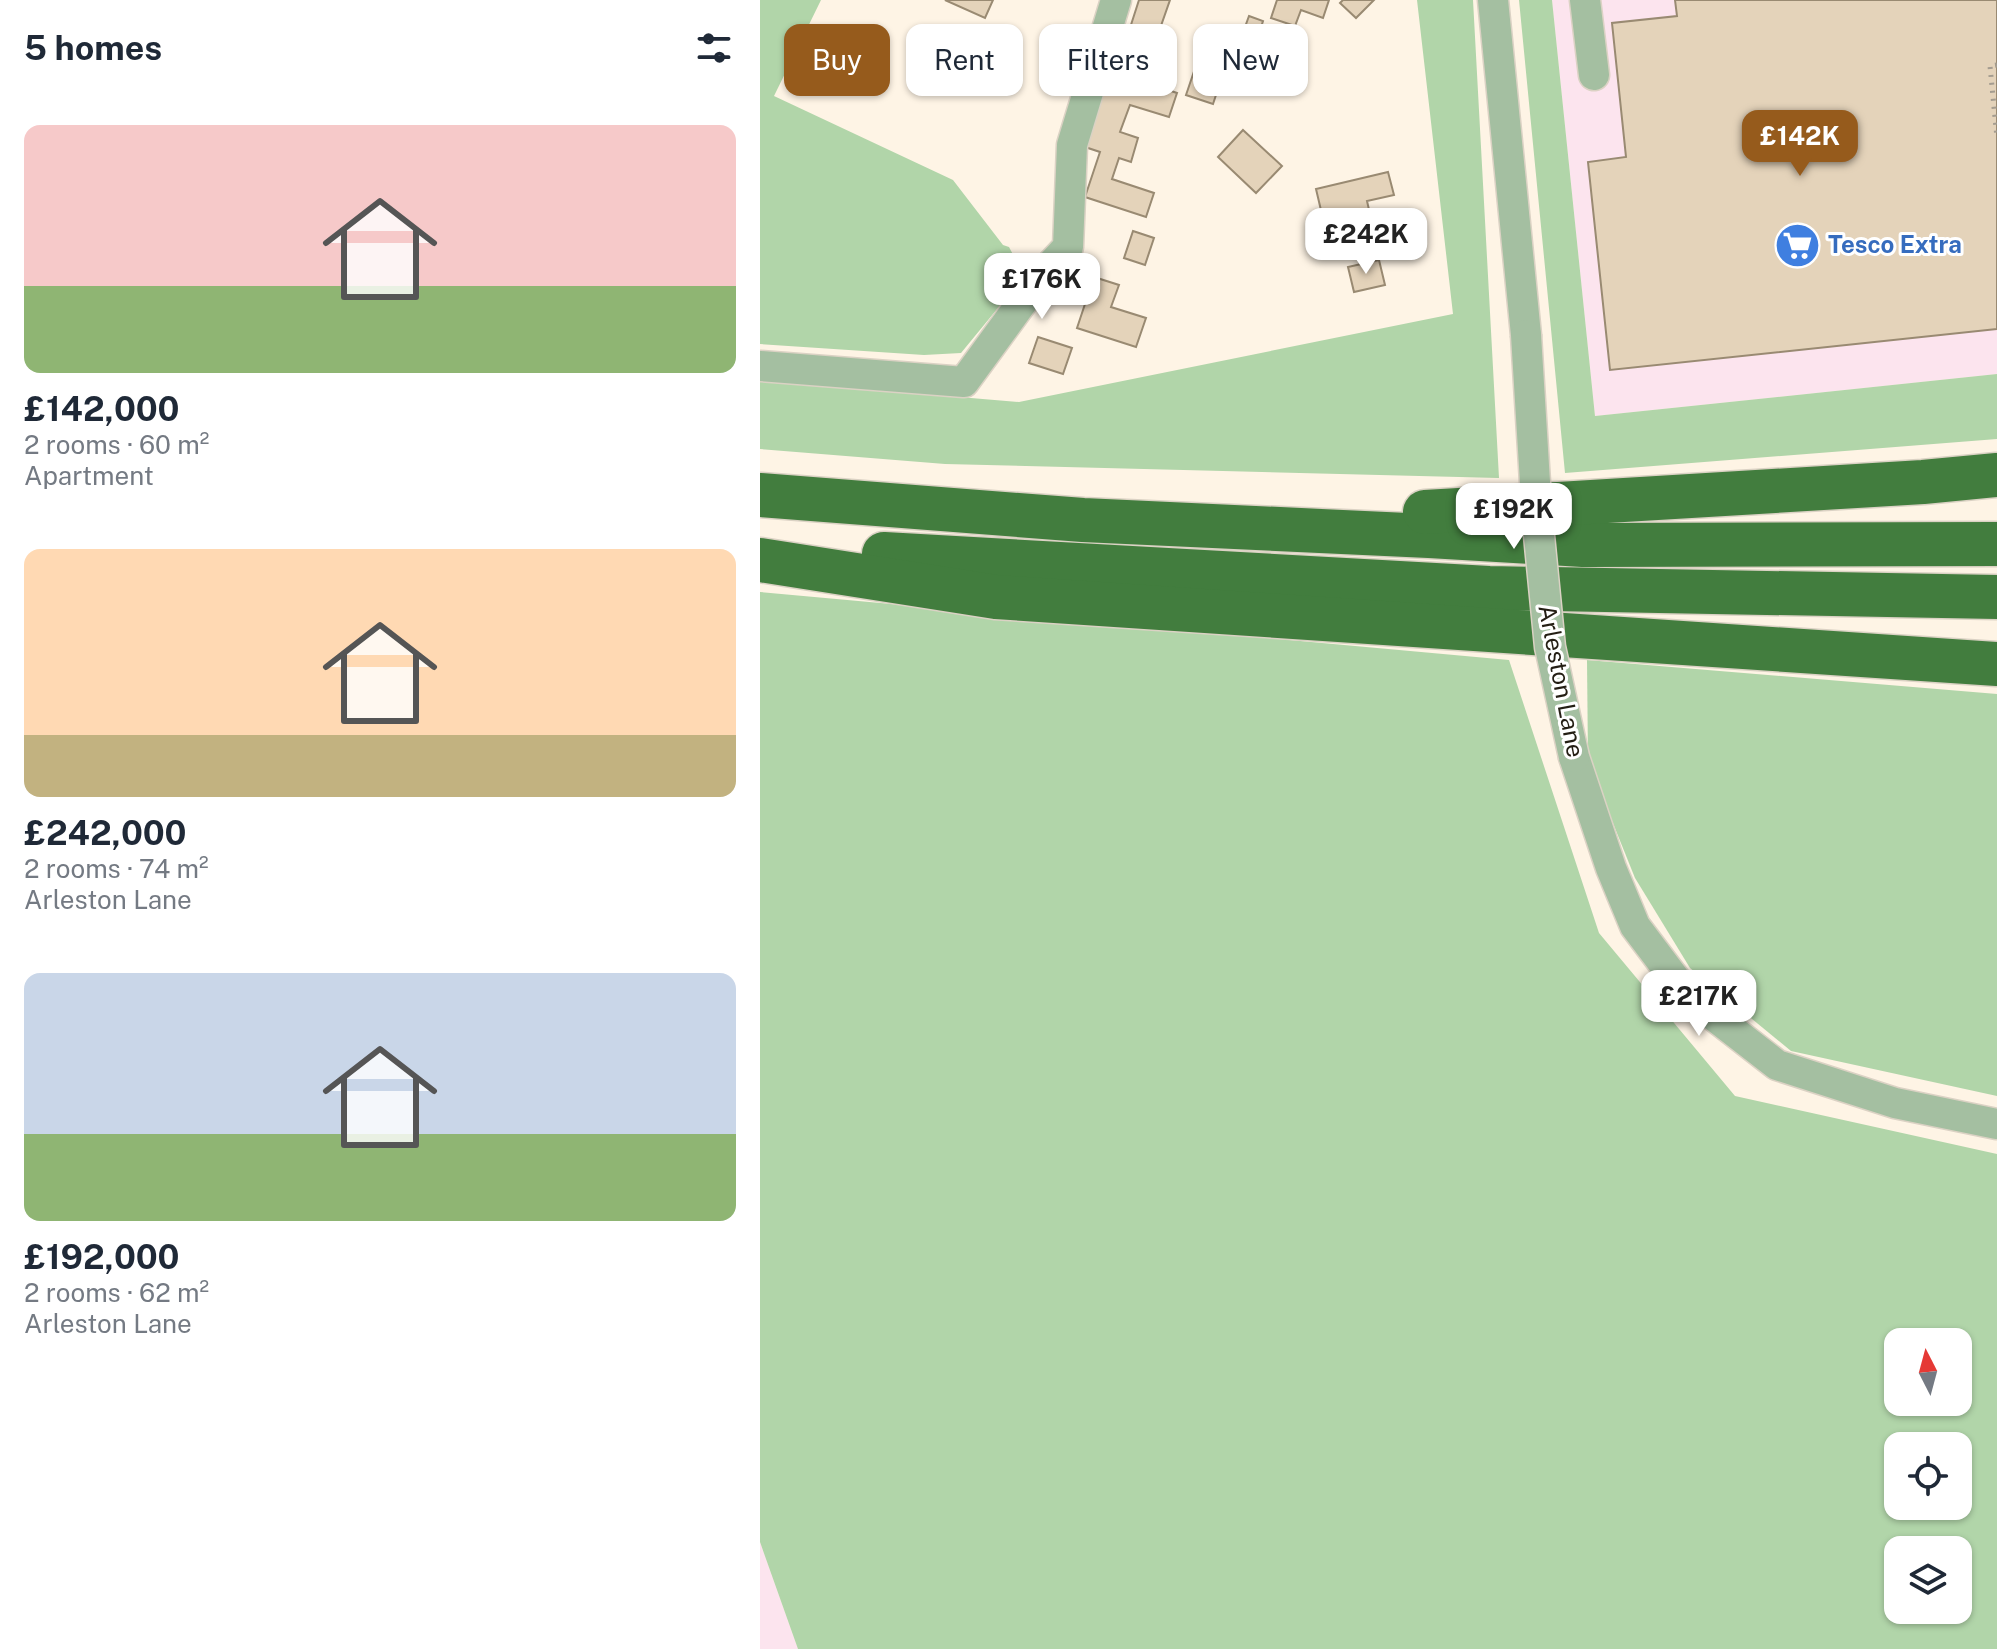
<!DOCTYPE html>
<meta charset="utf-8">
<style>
body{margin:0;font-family:"Public Sans",sans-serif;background:#f6f6f7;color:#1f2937;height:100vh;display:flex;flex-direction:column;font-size:30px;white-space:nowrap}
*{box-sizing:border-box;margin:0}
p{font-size:26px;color:#747a83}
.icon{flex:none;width:44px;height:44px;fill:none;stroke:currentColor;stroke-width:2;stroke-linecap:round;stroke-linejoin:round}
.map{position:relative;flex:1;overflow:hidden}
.panel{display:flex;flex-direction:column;background:#fff;width:760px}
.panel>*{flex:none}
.guide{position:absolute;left:24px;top:24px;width:760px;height:72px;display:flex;gap:16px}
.needle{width:52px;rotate:354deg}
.tools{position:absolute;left:1124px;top:1328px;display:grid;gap:16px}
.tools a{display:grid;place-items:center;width:88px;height:88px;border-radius:16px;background:#fff;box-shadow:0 2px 6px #0004;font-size:40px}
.price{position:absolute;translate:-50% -68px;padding:0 18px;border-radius:16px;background:#fff;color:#222;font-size:26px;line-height:52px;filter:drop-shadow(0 2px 4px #0008)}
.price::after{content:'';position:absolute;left:50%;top:48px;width:24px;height:18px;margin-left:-12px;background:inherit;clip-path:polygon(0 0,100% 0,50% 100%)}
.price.current{background:#965b1c;color:#fff}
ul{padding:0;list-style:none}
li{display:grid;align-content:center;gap:16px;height:424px;padding:0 24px}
li span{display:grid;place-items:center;height:248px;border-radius:16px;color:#555}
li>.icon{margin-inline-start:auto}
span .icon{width:144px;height:144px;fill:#fffc;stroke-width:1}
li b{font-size:34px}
h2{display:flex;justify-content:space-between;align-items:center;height:96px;padding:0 24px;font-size:34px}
.chip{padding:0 28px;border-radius:16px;background:#fff;box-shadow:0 2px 6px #0004;font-size:28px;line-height:72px}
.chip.current{background:#965b1c;color:#fff}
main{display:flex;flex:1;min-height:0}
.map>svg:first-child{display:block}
.commercial{fill:#fce4ee}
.green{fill:#b1d5a9;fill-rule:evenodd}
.building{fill:#e4d3ba;stroke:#998a72;stroke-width:2}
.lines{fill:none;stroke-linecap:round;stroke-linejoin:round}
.minor-casing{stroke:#dbd2c4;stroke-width:33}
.motorway-casing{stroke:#dbd2c4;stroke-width:47}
.path{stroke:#a49c8f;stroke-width:5;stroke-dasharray:2 6;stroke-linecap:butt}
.minor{stroke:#a4bfa1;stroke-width:30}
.motorway{stroke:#427d3e;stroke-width:44}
.minor-bridge-casing{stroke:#dbd2c4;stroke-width:33;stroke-linecap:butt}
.minor-bridge{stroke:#a4bfa1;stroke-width:30}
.labels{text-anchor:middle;stroke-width:6;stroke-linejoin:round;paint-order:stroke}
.shop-label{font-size:24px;font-weight:bold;fill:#366cbe;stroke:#fff;text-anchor:start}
.street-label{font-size:24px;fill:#241e14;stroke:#fff}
</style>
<main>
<section class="panel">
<h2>5 homes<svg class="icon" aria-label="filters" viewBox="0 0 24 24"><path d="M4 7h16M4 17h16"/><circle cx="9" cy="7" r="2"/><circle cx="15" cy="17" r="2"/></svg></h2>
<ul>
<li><span style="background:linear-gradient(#f6c9c9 65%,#8fb573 0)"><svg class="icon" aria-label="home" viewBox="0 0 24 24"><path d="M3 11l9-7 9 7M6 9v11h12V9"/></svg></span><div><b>£142,000</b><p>2 rooms · 60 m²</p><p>Apartment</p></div></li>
<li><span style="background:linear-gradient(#ffd9b3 75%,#c2b280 0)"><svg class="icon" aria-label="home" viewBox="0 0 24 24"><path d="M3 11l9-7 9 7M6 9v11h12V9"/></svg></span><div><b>£242,000</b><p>2 rooms · 74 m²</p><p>Arleston Lane</p></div></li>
<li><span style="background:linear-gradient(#c9d6e8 65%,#8fb573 0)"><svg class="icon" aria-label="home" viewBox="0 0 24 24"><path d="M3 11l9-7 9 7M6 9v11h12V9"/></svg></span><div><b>£192,000</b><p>2 rooms · 62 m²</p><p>Arleston Lane</p></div></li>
</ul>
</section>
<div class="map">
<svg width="1237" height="1649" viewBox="0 0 1237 1649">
<rect width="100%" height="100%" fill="#fef4e5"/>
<g class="commercial">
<path d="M792 0H1237V374L835 416Z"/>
<path d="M0 1542 38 1649H0Z"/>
</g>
<g class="green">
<path d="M0 0H61L14 96 193 180 243 245 249 247 258 264 247 297 201 353 164 355 0 344Z"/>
<path d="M657 0H713L739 478 185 464 0 449V380L259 402 693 314Z"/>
<path d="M759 0H792L835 416 1237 374V439L805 473Z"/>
<path d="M0 592 749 660 839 933 975 1096 1237 1154V1649H38L0 1542ZM1138 1342H1198V1402H1138ZM1138 1446H1198V1506H1138ZM1138 1550H1198V1610H1138Z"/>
<path d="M827 660 1237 694V1096L1031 1051 930 968 875 878 828 761Z"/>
</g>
<g class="building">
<path d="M185 0H233L225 18Z"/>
<path d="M379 0H410L396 40 369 31Z"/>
<path d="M517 0H569L563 18 541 10 535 26 511 18Z"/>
<path d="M583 0H614L596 18 580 3Z"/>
<path d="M915 0H1237V329L850 370 828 162 866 157 852 23 917 16Z"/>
<path d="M489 16 503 21 495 46 480 41Z"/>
<path d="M446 36 493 52 484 77 464 71 453 104 426 95Z"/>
<path d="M347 70 417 93 409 117 370 105 360 132 378 138 371 162 359 158 352 179 394 193 386 217 325 197 340 152 322 146Z"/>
<path d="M483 130 522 166 496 193 458 157Z"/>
<path d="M628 172 634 195 607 201 618 249 582 257 574 221 564 223 556 189Z"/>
<path d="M373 231 394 238 385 265 364 258Z"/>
<path d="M619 260 625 285 594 292 588 267Z"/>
<path d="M334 277 359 285 351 307 386 318 376 347 317 328Z"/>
<path d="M278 337 312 348 303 374 269 363Z"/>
</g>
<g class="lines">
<defs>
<g id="minor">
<path d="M733 0 766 335"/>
<path d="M825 0 834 75"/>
<path d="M0 366 204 382 282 275 308 247 312 145 356 0"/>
<path d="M814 757 851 868 875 926 927 995 1017 1065 1135 1103 1237 1124"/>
</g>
<g id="motorway">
<path d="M0 495 323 520 669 536 823 545 1237 544"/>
<path d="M665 512 1163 482 1237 475"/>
<path d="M124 554 729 588 1237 597"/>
<path d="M0 560 236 597 1237 664"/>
</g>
</defs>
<use href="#minor" class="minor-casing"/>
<use href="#motorway" class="motorway-casing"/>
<path class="path" d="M1237 65 1230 66 1237 138"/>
<use href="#minor" class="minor"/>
<use href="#motorway" class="motorway"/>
<defs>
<path id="minor-bridge" d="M766 335 777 515 790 647 814 757"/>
</defs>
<use href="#minor-bridge" class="minor-bridge-casing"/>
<use href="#minor-bridge" class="minor-bridge"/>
</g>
<defs>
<symbol id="supermarket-disc" viewBox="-11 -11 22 22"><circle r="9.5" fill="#3f7fe0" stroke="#fff"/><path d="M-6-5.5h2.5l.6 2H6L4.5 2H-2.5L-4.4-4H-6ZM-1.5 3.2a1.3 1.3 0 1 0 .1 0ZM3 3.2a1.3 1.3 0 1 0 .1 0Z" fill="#fff"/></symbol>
</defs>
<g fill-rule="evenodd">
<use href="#supermarket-disc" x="1012" y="220" width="51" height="51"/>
</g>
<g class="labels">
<g class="shop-label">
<text x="1068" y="253">Tesco Extra</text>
</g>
<g class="street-label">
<text transform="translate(801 681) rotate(79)" y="8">Arleston Lane</text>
</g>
</g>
</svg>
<div class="tools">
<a><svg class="needle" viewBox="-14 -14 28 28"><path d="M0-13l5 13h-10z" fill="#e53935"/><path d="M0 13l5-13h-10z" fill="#747a83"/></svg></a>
<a><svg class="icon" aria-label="locate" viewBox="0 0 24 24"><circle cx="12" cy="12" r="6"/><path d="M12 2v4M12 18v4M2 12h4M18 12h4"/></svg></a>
<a><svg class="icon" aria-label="layers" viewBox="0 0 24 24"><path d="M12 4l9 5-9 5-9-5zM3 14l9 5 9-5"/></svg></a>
</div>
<b class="price current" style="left:1040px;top:178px">£142K</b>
<b class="price" style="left:606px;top:276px">£242K</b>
<b class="price" style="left:282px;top:321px">£176K</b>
<b class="price" style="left:754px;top:551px">£192K</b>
<b class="price" style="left:939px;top:1038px">£217K</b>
<div class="guide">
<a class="chip current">Buy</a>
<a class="chip">Rent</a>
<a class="chip">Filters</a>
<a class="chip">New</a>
</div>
</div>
</main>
